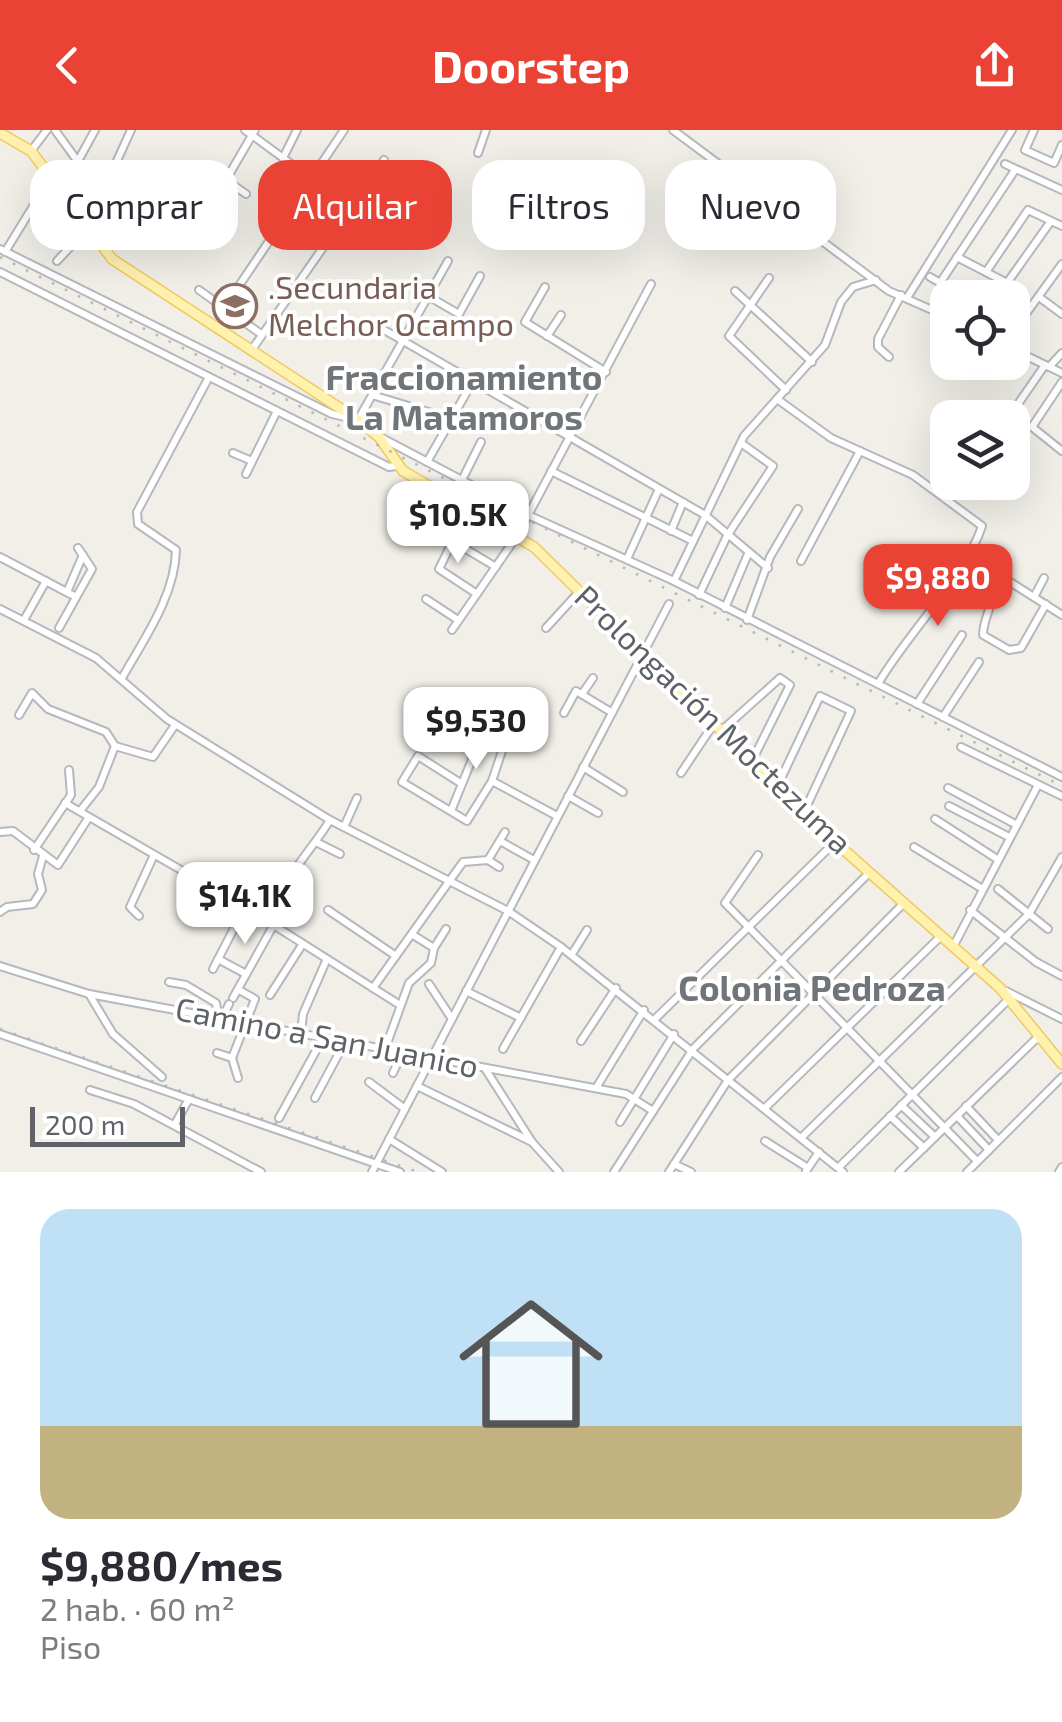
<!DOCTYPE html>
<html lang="es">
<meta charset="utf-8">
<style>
body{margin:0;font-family:"Exo 2",sans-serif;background:#f2f2f3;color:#2b2b33;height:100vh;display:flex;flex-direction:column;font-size:38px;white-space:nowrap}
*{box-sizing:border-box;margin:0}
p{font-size:32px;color:#7c7c81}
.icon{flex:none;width:55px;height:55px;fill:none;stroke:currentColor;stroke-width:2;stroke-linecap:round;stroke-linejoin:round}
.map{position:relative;height:1042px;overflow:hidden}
.panel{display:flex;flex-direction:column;background:#fff;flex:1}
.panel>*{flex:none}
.guide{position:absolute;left:30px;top:30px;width:1002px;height:90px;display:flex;gap:20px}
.controls{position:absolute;left:930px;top:150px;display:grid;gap:20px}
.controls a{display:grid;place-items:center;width:100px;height:100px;border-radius:20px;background:#fff;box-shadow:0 10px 40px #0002;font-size:50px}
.scale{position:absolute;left:30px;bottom:25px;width:155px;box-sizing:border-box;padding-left:10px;border:5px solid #5f6368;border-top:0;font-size:28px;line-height:35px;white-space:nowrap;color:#5f6368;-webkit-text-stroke:8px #fff;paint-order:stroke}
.price{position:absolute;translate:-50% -85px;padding:0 22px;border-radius:20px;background:#fff;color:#222;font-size:32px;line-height:65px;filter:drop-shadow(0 2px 5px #0008)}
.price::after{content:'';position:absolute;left:50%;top:60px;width:30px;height:22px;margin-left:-15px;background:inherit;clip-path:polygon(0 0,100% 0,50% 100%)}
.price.active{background:#ea4335;color:#fff}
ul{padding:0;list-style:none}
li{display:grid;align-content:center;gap:20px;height:530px;padding:0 40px}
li+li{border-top:2px solid #e1e1e2}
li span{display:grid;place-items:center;height:310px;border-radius:30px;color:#555}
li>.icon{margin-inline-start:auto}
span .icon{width:180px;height:180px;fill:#fffc;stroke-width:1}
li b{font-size:42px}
.pill{padding:0 35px;border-radius:30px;background:#fff;box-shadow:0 10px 40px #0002;font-size:35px;line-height:90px}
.pill.active{background:#ea4335;color:#fff}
header{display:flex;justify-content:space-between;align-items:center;height:130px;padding:0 40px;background:#ea4335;color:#fff;font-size:45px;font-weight:700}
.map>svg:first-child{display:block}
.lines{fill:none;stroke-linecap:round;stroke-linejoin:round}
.minor-casing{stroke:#b5b8bc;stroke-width:10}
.major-casing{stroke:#f2c960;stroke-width:12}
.minor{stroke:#fff;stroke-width:6}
.major{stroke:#fff2af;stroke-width:9}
.rail{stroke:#b6b7b8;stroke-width:2.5;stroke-dasharray:2.5 12;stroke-linecap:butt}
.labels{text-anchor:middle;stroke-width:8;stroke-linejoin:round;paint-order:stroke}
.education-label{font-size:32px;fill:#785e54;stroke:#fff;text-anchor:start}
.street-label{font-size:32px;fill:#5f6368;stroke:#fff}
.neighbourhood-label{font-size:35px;font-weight:bold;fill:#70757a;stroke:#fff}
</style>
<header><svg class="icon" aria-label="back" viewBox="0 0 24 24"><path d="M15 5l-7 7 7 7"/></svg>Doorstep<svg class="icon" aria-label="share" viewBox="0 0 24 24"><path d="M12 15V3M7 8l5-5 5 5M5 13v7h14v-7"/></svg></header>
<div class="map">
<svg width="1062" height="1042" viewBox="0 0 1062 1042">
<rect width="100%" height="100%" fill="#f1efe8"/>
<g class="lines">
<defs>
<g id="minor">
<path d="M55 0 97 58"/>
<path d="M245 0 350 77"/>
<path d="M673 0 889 161 948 187"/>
<path d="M1034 0 1025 20 1054 33 1062 15"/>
<path d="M31 21 47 0"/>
<path d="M478 23 486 0"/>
<path d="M283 28 297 0"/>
<path d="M78 31 95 0"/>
<path d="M1005 34 1062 60"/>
<path d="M246 64 226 50 255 0"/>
<path d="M74 79 116 33 131 0"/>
<path d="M32 82 70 115"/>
<path d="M0 119 332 284 358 290 448 131"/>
<path d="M5 122 51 47"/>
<path d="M957 127 1007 153 1051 91"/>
<path d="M57 131 86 100"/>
<path d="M0 142 389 337 396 336"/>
<path d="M986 142 1028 80 1062 96"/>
<path d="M930 147 966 168"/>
<path d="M769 148 729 206 786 260"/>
<path d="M940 153 1015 40"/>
<path d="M545 157 525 192 606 242"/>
<path d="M199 160 261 204"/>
<path d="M735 161 812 232"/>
<path d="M428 166 459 184 480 146"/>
<path d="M1039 167 1062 184"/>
<path d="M907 168 1012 0"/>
<path d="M224 178 344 0"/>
<path d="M379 197 705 385 768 438"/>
<path d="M1012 203 1062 134"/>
<path d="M547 206 561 185"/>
<path d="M1012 219 1062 243"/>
<path d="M251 221 384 30"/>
<path d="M889 227 878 217V209L901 165"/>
<path d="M1049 237 1062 223"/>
<path d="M1062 252 1032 297 1062 321"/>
<path d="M372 265 452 289"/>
<path d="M777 269 831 308 913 345 982 396C966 446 906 505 878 554"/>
<path d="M1018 274 1045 235"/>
<path d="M380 307 528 385 674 451 1062 647"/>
<path d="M233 323 252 331"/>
<path d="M427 332 473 251"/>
<path d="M551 341 693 411"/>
<path d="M246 344 276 283"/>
<path d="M462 350 481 312"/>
<path d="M469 378 439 439 477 464"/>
<path d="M671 401 683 372"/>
<path d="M439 403 496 437"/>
<path d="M966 424 1062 485"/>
<path d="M0 427 76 467"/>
<path d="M627 429 659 359"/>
<path d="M801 431 860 321"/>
<path d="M957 438 988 456C996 476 983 486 983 505L1009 520 1021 518 1046 474"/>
<path d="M674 451 744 306 825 215 841 172 853 157 876 150"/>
<path d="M67 462 83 425"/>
<path d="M699 465 727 406 773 336 741 313"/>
<path d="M1034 467 1044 448"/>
<path d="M426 469 458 490"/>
<path d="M725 478 748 424"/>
<path d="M0 479 96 528 167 589 330 690 508 781 561 817 843 1042"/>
<path d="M24 490 46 451"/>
<path d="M747 490 770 427 798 379"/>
<path d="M59 498 92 439 78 418"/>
<path d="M546 498 579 462"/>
<path d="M452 500 517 406 651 154"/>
<path d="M122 548C144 509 175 466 176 420L138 394 137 382 209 247"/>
<path d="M582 564 593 548"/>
<path d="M917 574 962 505"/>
<path d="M564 583 576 561 611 582"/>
<path d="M19 585 32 563 48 579 106 602 115 616"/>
<path d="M943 587 979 532"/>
<path d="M721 601 780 548 790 555 752 631"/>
<path d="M115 616 153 627 175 595"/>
<path d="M961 617 1062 666"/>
<path d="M583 637 623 662"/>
<path d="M681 643 713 595"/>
<path d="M492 651 557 686"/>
<path d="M777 657 820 566 851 581 804 682"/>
<path d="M948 658 1015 694"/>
<path d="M568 666 598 683"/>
<path d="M65 673 245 777 400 875"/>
<path d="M949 676 1009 707"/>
<path d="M80 681 99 657 115 616"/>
<path d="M451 681 486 595 508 603 492 651 467 691 402 652 418 626 462 654"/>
<path d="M935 689 997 729"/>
<path d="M344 697 357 668"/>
<path d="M0 702 13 701 58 735 89 687"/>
<path d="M500 711 534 730"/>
<path d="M316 712 340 724"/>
<path d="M914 717 981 758"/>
<path d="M34 720 71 665 69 640"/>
<path d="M758 725 725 773 977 1031"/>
<path d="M488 730 505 702"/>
<path d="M998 759 1048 799"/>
<path d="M328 780 396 826"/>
<path d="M970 780 1036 832 1062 846"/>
<path d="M0 782 7 777 33 774 42 760 38 744 43 726"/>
<path d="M139 786 130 777 154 725"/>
<path d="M413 805 434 818"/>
<path d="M953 817 1038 655"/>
<path d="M572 824 587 800"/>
<path d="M218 829 246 844"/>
<path d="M0 836 89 864 626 964 653 981"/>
<path d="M213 839 245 777"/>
<path d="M169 852 186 855 216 873 218 885"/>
<path d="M429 854 452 889"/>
<path d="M373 858 463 732 488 730 499 737"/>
<path d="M466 861 521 888"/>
<path d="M1006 861 1062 889"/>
<path d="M89 864 113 904 162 947"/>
<path d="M270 865 302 815"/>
<path d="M233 868 273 796C273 757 311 722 330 690"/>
<path d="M223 887 229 874"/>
<path d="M655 889 835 712"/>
<path d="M301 903 303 884 326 831"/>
<path d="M0 904 400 1042"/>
<path d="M581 911 616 858"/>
<path d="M385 919 409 853 431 833 434 818 446 799"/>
<path d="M503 919 561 817"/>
<path d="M217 923 232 928 238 948"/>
<path d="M232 928 255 869 239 860"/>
<path d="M486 940 532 1012 559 1042"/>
<path d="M393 943 402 923"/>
<path d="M369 952 405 979"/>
<path d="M417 956 532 1012"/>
<path d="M596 958 644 880"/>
<path d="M90 960 134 974 261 1042"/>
<path d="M315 968 345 912"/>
<path d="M901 975 935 1007"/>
<path d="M966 976 998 1010"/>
<path d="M765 978 941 806"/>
<path d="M890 986 924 1018"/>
<path d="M957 986 989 1020"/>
<path d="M279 988 323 908"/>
<path d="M620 992 674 904"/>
<path d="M175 994 189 969"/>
<path d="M802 1007 1029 784 1062 727"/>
<path d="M389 1009 442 1042"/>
<path d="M765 1011 808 1038"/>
<path d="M674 1034 691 1042"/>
<path d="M839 1037 1008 870"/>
<path d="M806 1041 819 1022"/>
<path d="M372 1042 669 474"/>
<path d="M614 1042 693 919 869 743"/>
<path d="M669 1042 728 950 903 774"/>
<path d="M899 1042 1038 907"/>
<path d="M967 1042 1062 947"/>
<path d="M1059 1042 1062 1037"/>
</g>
<path id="major" d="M0 3 31 21 112 129 358 290 379 307 403 341 534 417 835 712 1000 858 1062 934"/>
</defs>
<use href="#minor" class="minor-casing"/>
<use href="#major" class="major-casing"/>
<use href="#minor" class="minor"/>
<use href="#major" class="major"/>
<g class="rail">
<path d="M0 127 1062 656"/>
<path d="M0 899 418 1042"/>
</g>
</g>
<defs>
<symbol id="university-ring" viewBox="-11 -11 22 22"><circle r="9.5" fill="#fff" stroke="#8d6e63" stroke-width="1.5"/><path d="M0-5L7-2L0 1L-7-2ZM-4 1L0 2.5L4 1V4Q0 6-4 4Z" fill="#8d6e63"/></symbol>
</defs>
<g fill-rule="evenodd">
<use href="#university-ring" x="210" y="151" width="50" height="50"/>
</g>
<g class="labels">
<g class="education-label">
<text x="268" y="169">.Secundaria<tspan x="268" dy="37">Melchor Ocampo</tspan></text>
</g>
<g class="street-label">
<text transform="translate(713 590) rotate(44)" y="11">Prolongación Moctezuma</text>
<text transform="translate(327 908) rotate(11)" y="11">Camino a San Juanico</text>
</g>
<g class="neighbourhood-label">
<text x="464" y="260">Fraccionamiento<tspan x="464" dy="40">La Matamoros</tspan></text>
<text x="812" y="871">Colonia Pedroza</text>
</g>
</g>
</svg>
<div class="controls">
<a><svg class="icon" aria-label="locate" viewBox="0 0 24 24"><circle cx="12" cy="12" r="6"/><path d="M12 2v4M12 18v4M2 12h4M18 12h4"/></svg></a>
<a><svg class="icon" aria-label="layers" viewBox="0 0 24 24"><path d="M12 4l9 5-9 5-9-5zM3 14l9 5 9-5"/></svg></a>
</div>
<div class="scale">200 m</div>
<b class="price" style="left:458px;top:436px">$10.5K</b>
<b class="price active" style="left:938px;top:499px">$9,880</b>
<b class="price" style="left:476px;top:642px">$9,530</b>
<b class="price" style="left:245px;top:817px">$14.1K</b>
<div class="guide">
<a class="pill">Comprar</a>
<a class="pill active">Alquilar</a>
<a class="pill">Filtros</a>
<a class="pill">Nuevo</a>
</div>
</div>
<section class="panel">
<ul>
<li><span style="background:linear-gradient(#bfe0f5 70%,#c2b280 0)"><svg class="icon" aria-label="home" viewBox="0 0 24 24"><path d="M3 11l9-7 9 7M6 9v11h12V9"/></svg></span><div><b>$9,880/mes</b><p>2 hab. · 60 m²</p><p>Piso</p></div></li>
</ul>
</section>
